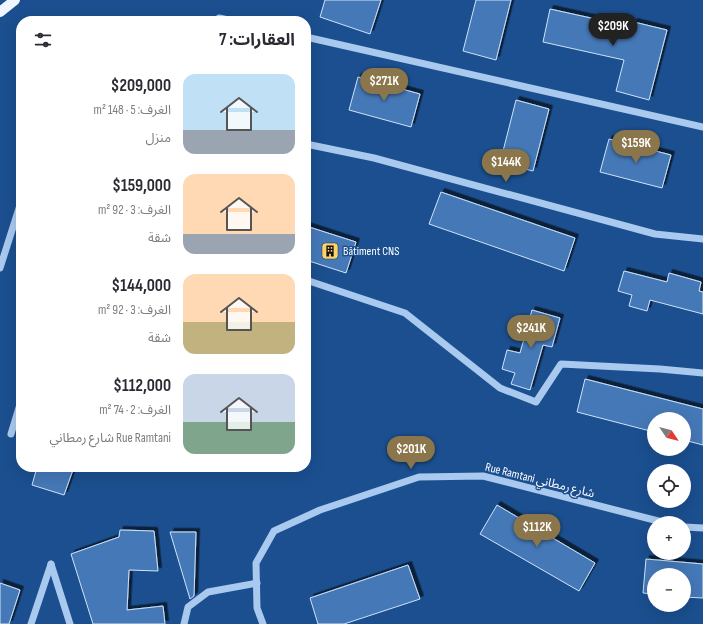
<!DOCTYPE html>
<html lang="ar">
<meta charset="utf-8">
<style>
body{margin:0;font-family:"Sofia Sans Condensed","Noto Sans Arabic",sans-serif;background:#f7f7f7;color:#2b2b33;direction:rtl;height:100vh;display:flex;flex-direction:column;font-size:15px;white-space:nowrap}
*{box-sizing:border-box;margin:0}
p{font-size:13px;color:#7c7c81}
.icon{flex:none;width:22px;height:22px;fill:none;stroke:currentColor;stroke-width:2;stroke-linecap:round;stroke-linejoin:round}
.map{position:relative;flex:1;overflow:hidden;direction:ltr}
.sheet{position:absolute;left:16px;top:16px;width:295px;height:456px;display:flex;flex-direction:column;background:#fff;border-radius:16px;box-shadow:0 4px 16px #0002;direction:rtl}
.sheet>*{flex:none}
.needle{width:26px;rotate:125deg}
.tools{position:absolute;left:647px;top:412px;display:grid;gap:8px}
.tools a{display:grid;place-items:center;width:44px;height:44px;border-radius:50%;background:#fff;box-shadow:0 4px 16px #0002;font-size:20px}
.price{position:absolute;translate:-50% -34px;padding:0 9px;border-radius:14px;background:#8a764a;color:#fff;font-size:13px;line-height:26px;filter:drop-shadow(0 1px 2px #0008)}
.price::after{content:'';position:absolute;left:50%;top:24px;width:12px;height:9px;margin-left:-6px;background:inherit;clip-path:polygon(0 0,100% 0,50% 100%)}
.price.active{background:#222;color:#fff}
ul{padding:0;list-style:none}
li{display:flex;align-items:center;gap:12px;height:100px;padding:0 16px}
li span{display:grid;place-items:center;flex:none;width:112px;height:80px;border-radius:12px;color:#555}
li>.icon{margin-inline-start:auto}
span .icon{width:48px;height:48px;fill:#fffc;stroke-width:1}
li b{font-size:17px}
h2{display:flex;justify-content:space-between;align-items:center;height:48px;padding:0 16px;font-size:17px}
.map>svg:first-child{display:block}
.building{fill:#4478b7;stroke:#cfe3fa;filter:url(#shadow)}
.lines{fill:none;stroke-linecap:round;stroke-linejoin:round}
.minor{stroke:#a9c9ee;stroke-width:7}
.major{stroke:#f0f6ff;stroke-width:10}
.labels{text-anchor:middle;stroke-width:3;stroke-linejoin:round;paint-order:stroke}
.poi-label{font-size:12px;fill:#fff;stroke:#1b4f8f;text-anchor:start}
.street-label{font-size:12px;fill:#fff;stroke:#1b4f8f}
</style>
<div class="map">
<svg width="703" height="624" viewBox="0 0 703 624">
<defs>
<filter id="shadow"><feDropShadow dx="3.5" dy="-3.5" stdDeviation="0" flood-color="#0009"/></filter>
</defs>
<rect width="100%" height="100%" fill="#1b4f8f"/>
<g class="building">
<path d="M325 0H381L370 34 320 17Z"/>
<path d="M476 0H511L496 60 463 51Z"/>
<path d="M550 9 632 27 634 22 667 30 649 100 616 91 624 60 543 42Z"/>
<path d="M358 77 420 94 411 127 349 110Z"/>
<path d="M516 100 549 109 533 171 500 163Z"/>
<path d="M609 139 671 155 662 188 600 172Z"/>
<path d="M441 192 575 238 564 271 429 224Z"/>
<path d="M306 226 356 242 346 273 306 260Z"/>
<path d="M624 271 667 282 669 273 701 282 699 291 703 292V314L650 300 647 311 629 306 632 295 618 291Z"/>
<path d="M532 310 560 318 552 347 543 345 530 390 511 384 515 373 502 369 507 350 520 353Z"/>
<path d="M585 379 703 409V445L684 440V419H654V432L577 412Z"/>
<path d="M37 467H74L64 495 32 485Z"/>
<path d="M497 505 595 563 579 591 480 534Z"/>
<path d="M120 530 154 531 158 571 129 570 127 610 163 606 165 624H93L71 554 119 537Z"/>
<path d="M170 532H196L194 596 190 599Z"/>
<path d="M646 559 703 564V598L684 597V575H654V594L643 593Z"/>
<path d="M408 565 420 599 344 624H318L310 598Z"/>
<path d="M0 583 20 590 9 624H0Z"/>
</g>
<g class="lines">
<g class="minor">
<path d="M219 18 233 21"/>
<path d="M306 37 703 127"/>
<path d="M306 144 374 158 655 234 703 239"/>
<path d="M0 268 21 202"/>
<path d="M306 280 405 313 500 388 536 402 561 364 660 369 703 373"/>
<path d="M11 434 21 401"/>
<path d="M684 527 703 528"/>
<path d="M51 564 70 624"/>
<path d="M31 624 51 564"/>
<path d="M184 624 188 607 208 592 257 583"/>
<path d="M263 624 257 608 256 563 274 531 320 510 419 477 483 476 666 523"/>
</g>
<path class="major" d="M0 12 15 0"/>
</g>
<defs>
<symbol id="building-square" viewBox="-11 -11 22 22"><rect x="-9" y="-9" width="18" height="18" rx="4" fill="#ffd166" stroke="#1b4f8f"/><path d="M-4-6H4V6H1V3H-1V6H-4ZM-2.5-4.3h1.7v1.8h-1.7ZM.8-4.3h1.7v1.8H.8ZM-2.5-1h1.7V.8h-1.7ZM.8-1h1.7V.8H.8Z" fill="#111"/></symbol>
</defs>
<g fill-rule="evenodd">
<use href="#building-square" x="320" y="241" width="20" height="20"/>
</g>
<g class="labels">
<g class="poi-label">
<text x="343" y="255">Bâtiment CNS</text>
</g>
<g class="street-label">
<text transform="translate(540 480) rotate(14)" y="4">Rue Ramtani شارع رمطاني</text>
</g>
</g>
</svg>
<div class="tools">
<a><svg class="needle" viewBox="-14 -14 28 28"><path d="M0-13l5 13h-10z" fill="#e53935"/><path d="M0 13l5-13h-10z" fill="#7c7c81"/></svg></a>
<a><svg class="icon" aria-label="locate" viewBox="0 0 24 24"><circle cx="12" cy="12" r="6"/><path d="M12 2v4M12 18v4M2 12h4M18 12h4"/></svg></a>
<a>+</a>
<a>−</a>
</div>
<b class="price active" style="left:613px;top:47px">$209K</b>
<b class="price" style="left:384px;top:102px">$271K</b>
<b class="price" style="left:636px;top:164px">$159K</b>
<b class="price" style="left:506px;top:183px">$144K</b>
<b class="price" style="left:531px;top:349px">$241K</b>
<b class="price" style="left:411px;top:470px">$201K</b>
<b class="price" style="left:537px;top:548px">$112K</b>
<section class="sheet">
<h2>العقارات: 7<svg class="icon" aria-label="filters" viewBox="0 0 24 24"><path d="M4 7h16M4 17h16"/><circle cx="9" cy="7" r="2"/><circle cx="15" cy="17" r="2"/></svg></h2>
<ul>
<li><span style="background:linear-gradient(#bfe0f5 70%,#9aa5b1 0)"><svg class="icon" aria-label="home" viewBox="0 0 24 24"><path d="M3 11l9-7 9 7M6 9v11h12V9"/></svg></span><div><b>$209,000</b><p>الغرف: 5 · 148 m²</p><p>منزل</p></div></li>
<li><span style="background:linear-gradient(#ffd9b3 75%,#9aa5b1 0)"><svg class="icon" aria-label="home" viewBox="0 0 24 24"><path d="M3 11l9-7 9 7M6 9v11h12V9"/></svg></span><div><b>$159,000</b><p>الغرف: 3 · 92 m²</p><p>شقة</p></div></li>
<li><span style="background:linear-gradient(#ffd9b3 60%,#c2b280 0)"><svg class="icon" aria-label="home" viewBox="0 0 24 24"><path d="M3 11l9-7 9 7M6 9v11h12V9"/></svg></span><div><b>$144,000</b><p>الغرف: 3 · 92 m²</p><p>شقة</p></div></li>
<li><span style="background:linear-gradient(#c9d6e8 60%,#7fa58c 0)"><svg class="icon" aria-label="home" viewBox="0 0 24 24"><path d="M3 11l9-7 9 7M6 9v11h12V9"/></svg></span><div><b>$112,000</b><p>الغرف: 2 · 74 m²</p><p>Rue Ramtani شارع رمطاني</p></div></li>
</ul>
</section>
</div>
